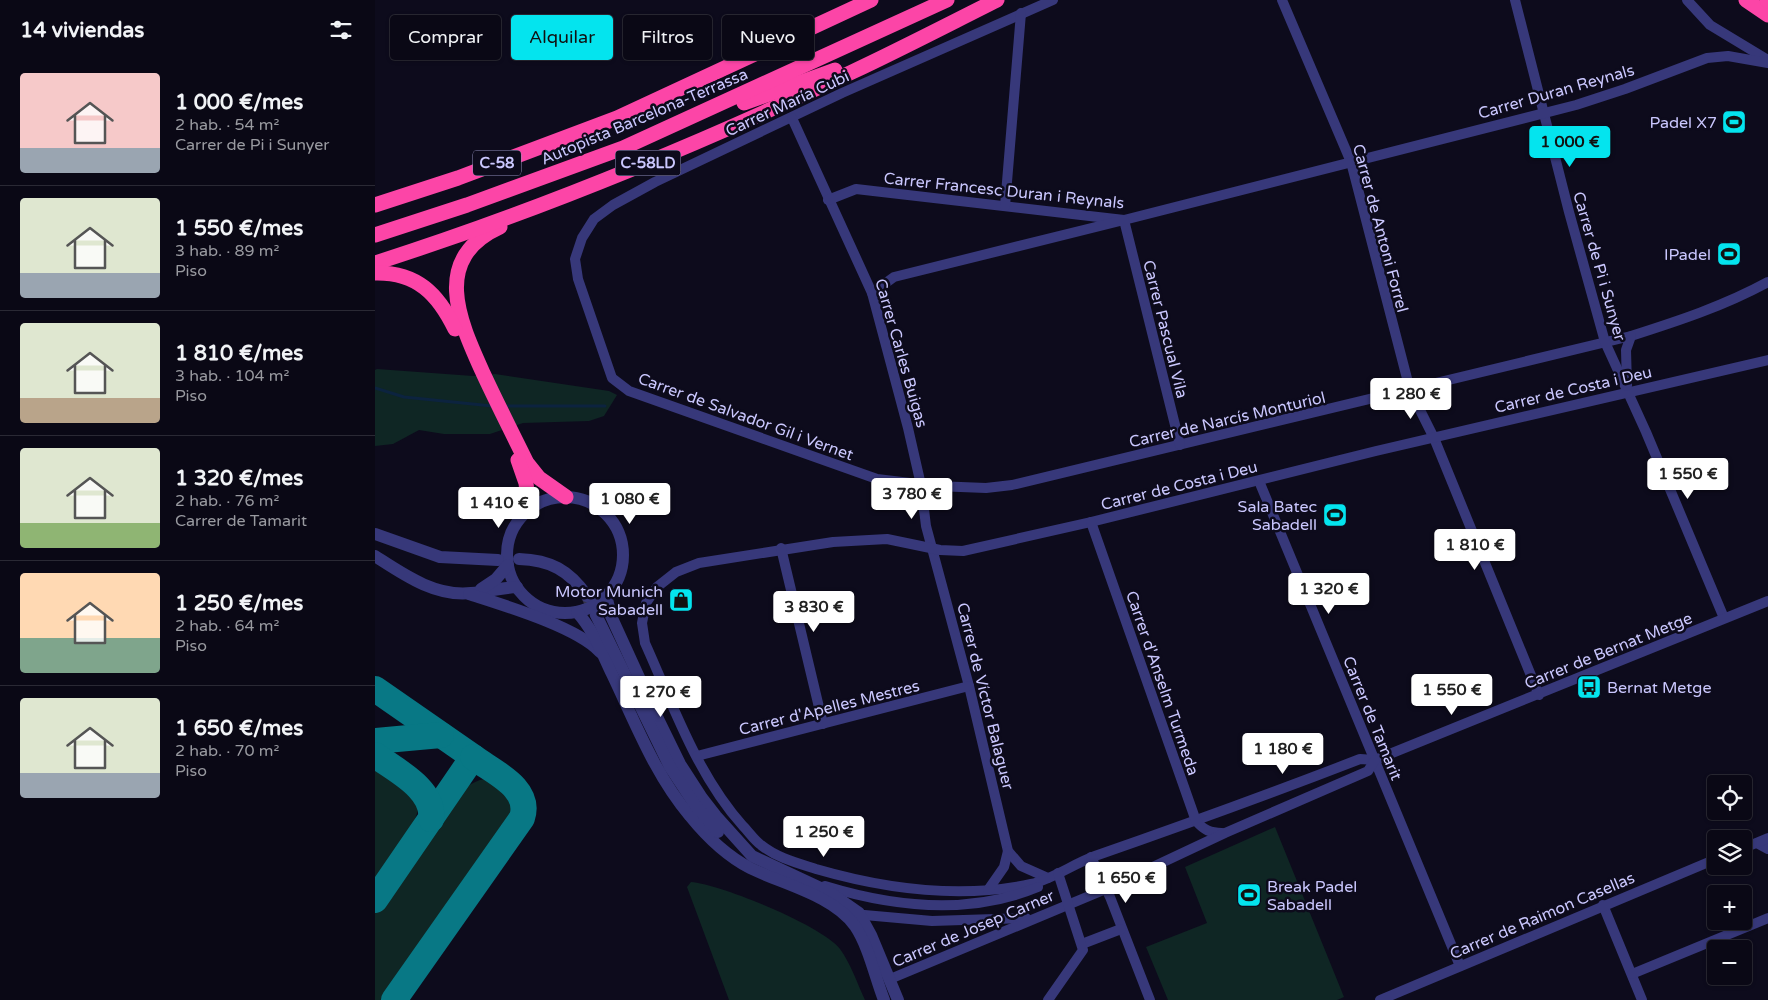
<!DOCTYPE html>
<html lang="es">
<meta charset="utf-8">
<style>
body{margin:0;font-family:"Varela Round",sans-serif;background:#181622;color:#f1f3f6;height:100vh;display:flex;flex-direction:column;font-size:19px;white-space:nowrap}
*{box-sizing:border-box;margin:0}
p{font-size:16px;color:#999aa0}
.icon{flex:none;width:28px;height:28px;fill:none;stroke:currentColor;stroke-width:2;stroke-linecap:round;stroke-linejoin:round}
.map{position:relative;flex:1;overflow:hidden}
.drawer{display:flex;flex-direction:column;background:#0a0815;width:375px}
.drawer>*{flex:none}
.hud{position:absolute;left:15px;top:15px;width:475px;height:45px;display:flex;gap:10px}
.fabs{position:absolute;left:1332px;top:775px;display:grid;gap:10px}
.fabs a{display:grid;place-items:center;width:45px;height:45px;border-radius:5px;background:#0a0815;box-shadow:0 1px 4px #0004,0 0 0 1px #2a2934;font-size:25px}
.price{position:absolute;translate:-50% -42px;padding:0 11px;border-radius:5px;background:#fff;color:#222;font-size:16px;line-height:32px;filter:drop-shadow(0 1px 2px #0008)}
.price::after{content:'';position:absolute;left:50%;top:30px;width:15px;height:11px;margin-left:-8px;background:inherit;clip-path:polygon(0 0,100% 0,50% 100%)}
.price.selected{background:#04e4ee;color:#111}
ul{padding:0;list-style:none}
li{display:flex;align-items:center;gap:15px;height:125px;padding:0 20px}
li+li{border-top:1px solid #2a2934}
li span{display:grid;place-items:center;flex:none;width:140px;height:100px;border-radius:5px;color:#555}
li>.icon{margin-inline-start:auto}
span .icon{width:60px;height:60px;fill:#fffc;stroke-width:1}
li b{font-size:21px}
h2{display:flex;justify-content:space-between;align-items:center;height:60px;padding:0 20px;font-size:21px}
.chip{padding:0 18px;border-radius:5px;background:#0a0815;box-shadow:0 1px 4px #0004,0 0 0 1px #2a2934;font-size:18px;line-height:45px}
.chip.selected{background:#04e4ee;color:#111}
main{display:flex;flex:1;min-height:0}
.map>svg:first-child{display:block}
.green{fill:#0f2624}
.lines{fill:none;stroke-linecap:round;stroke-linejoin:round}
.stream{stroke:#0c233f;stroke-width:3}
.taxiway{stroke:#087885;stroke-width:26}
.tertiary-tunnel{stroke:#333149;stroke-width:12;stroke-dasharray:12 6;stroke-linecap:butt}
.minor{stroke:#37387a;stroke-width:10}
.tertiary{stroke:#37387a;stroke-width:12}
.motorway{stroke:#fc45a7;stroke-width:15}
.labels{text-anchor:middle;stroke-width:5;stroke-linejoin:round;paint-order:stroke}
.shield{fill:#0d0b1c;stroke:#918fba;stroke-width:1}
.shield-label{font-size:15px;font-weight:bold;fill:#cac7fe}
.street-label{font-size:16px;fill:#cac7fe;stroke:#0d0b1c}
.poi-label{font-size:16px;fill:#cac7fe;stroke:#0d0b1c;text-anchor:end}
</style>
<main>
<section class="drawer">
<h2>14 viviendas<svg class="icon" aria-label="filters" viewBox="0 0 24 24"><path d="M4 7h16M4 17h16"/><circle cx="9" cy="7" r="2"/><circle cx="15" cy="17" r="2"/></svg></h2>
<ul>
<li><span style="background:linear-gradient(#f6c9c9 75%,#9aa5b1 0)"><svg class="icon" aria-label="home" viewBox="0 0 24 24"><path d="M3 11l9-7 9 7M6 9v11h12V9"/></svg></span><div><b>1 000 €/mes</b><p>2 hab. · 54 m²</p><p>Carrer de Pi i Sunyer</p></div></li>
<li><span style="background:linear-gradient(#dfe7d0 75%,#9aa5b1 0)"><svg class="icon" aria-label="home" viewBox="0 0 24 24"><path d="M3 11l9-7 9 7M6 9v11h12V9"/></svg></span><div><b>1 550 €/mes</b><p>3 hab. · 89 m²</p><p>Piso</p></div></li>
<li><span style="background:linear-gradient(#dfe7d0 75%,#b9a48a 0)"><svg class="icon" aria-label="home" viewBox="0 0 24 24"><path d="M3 11l9-7 9 7M6 9v11h12V9"/></svg></span><div><b>1 810 €/mes</b><p>3 hab. · 104 m²</p><p>Piso</p></div></li>
<li><span style="background:linear-gradient(#dfe7d0 75%,#8fb573 0)"><svg class="icon" aria-label="home" viewBox="0 0 24 24"><path d="M3 11l9-7 9 7M6 9v11h12V9"/></svg></span><div><b>1 320 €/mes</b><p>2 hab. · 76 m²</p><p>Carrer de Tamarit</p></div></li>
<li><span style="background:linear-gradient(#ffd9b3 65%,#7fa58c 0)"><svg class="icon" aria-label="home" viewBox="0 0 24 24"><path d="M3 11l9-7 9 7M6 9v11h12V9"/></svg></span><div><b>1 250 €/mes</b><p>2 hab. · 64 m²</p><p>Piso</p></div></li>
<li><span style="background:linear-gradient(#dfe7d0 75%,#9aa5b1 0)"><svg class="icon" aria-label="home" viewBox="0 0 24 24"><path d="M3 11l9-7 9 7M6 9v11h12V9"/></svg></span><div><b>1 650 €/mes</b><p>2 hab. · 70 m²</p><p>Piso</p></div></li>
</ul>
</section>
<div class="map">
<svg width="1393" height="1000" viewBox="0 0 1393 1000">
<rect width="100%" height="100%" fill="#0d0b1c"/>
<g class="green">
<path d="M2 369 98 376 120 374 234 391 242 395 229 416 214 421 148 423 115 434H69L44 430 18 444 0 446V370Z"/>
<path d="M0 769 40 800 44 808 34 835 0 883Z"/>
<path d="M110 779C130 786 142 802 133 822L9 1000H0V911L77 801C86 791 96 781 110 779Z"/>
<path d="M900 827 969 997 962 1000H793L771 947 832 923 810 867Z"/>
<path d="M316 882C345 884 448 926 465 949 476 964 482 983 490 1000H354L312 887Z"/>
</g>
<g class="lines">
<g class="stream">
<path d="M0 388 29 397 117 406"/>
<path d="M129 406H230"/>
</g>
<g class="taxiway">
<path d="M0 689 98 757 0 900"/>
<path d="M0 741 66 735"/>
<path d="M0 755C20 770 60 789 56 819"/>
<path d="M19 1000 147 818C157 788 118 772 98 757"/>
</g>
<path class="tertiary-tunnel" d="M212 596 221 615"/>
<g class="minor">
<path d="M678 0 467 93 280 182 238 205 219 219 207 238 200 259 203 279 237 378 254 391 502 479 560 486 611 488 637 485 1256 336C1303 321 1349 306 1393 282"/>
<path d="M907 0 976 162 1035 390 1059 438 1164 695"/>
<path d="M1140 0 1194 212 1230 342 1271 432 1349 618"/>
<path d="M1312 0 1335 25 1393 60"/>
<path d="M417 118 497 293 533 428 546 485 551 526 594 686 633 851 646 866 673 878"/>
<path d="M453 200 481 189 749 220 1201 105 1250 89 1332 58 1353 56 1393 63"/>
<path d="M630 206 646 13"/>
<path d="M497 293 519 277 749 220 805 445"/>
<path d="M1393 360 1001 451 716 522 588 551 565 550 512 539 458 542 324 563 301 572 282 587 271 603 267 623 270 643C298 705 322 775 368 826 374 832 379 840 386 845 402 858 422 863 441 869 510 889 585 899 656 884 678 879 698 864 720 856 809 825 897 793 985 759L1000 760 1393 601"/>
<path d="M1252 386 1251 350 1256 336"/>
<path d="M884 481 1085 966"/>
<path d="M716 522 821 821C829 830 835 833 847 833"/>
<path d="M406 548 448 724"/>
<path d="M322 756 594 686"/>
<path d="M1382 843 1393 849"/>
<path d="M1369 848 1393 838"/>
<path d="M716 857 735 897 775 1000"/>
<path d="M450 886C519 907 596 915 663 887"/>
<path d="M613 890 629 867 633 851"/>
<path d="M1228 905 1267 1000"/>
<path d="M478 914 557 921 651 918"/>
<path d="M707 944 746 929"/>
<path d="M1257 974 1393 918"/>
<path d="M515 979 731 889 850 833 993 771 1000 760"/>
<path d="M673 1000 708 950 683 873"/>
<path d="M1005 1000 1341 859"/>
</g>
<g class="tertiary">
<circle cx="190" cy="555" r="58"/>
<path d="M0 534 65 557 123 560"/>
<path d="M0 556C28 574 60 597 96 593 111 592 126 588 142 587"/>
<path d="M144 559C175 560 194 570 212 596"/>
<path d="M106 589 121 579 133 565"/>
<path d="M94 594C128 605 202 627 225 652"/>
<path d="M231 595 236 616 283 719 305 764 327 798 341 816 377 856 454 892 484 913 496 935 523 1000"/>
<path d="M202 612C219 631 226 651 237 674 260 722 280 775 315 816 332 837 350 855 375 868 407 884 458 895 480 926 494 947 500 977 509 1000"/>
<path d="M221 615 295 767 320 805 343 832"/>
</g>
<g class="motorway">
<path d="M1371 0 1393 15"/>
<path d="M1392 0 1393 1"/>
<path d="M369 103 460 70"/>
<path d="M0 205 83 178 242 118 496 0"/>
<path d="M125 227C55 259 85 322 108 373 122 403 137 433 152 463L164 478 191 497"/>
<path d="M0 235 92 205 248 148 572 0"/>
<path d="M0 263C163 211 322 145 477 72 526 49 574 24 622 0"/>
<path d="M0 273C42 272 63 294 80 329"/>
<path d="M143 460 151 483 154 510"/>
</g>
</g>
<defs>
<symbol id="stadium-square" viewBox="-11 -11 22 22"><rect x="-9" y="-9" width="18" height="18" rx="4" fill="#04e4ee" stroke="#0d0b1c"/><path d="M0-5a6.5 5 0 1 0 0 10a6.5 5 0 1 0 0-10ZM-3.5-1.8h7v3.6h-7Z" fill="#111"/></symbol>
<symbol id="shop-square" viewBox="-11 -11 22 22"><rect x="-9" y="-9" width="18" height="18" rx="4" fill="#04e4ee" stroke="#0d0b1c"/><path d="M-5-2.5h2.3a2.7 3.5 0 0 1 5.4 0H5L5.5 6h-11ZM-1.5-2.5h3a1.5 2.3 0 0 0-3 0Z" fill="#111"/></symbol>
<symbol id="bus-square" viewBox="-11 -11 22 22"><rect x="-9" y="-9" width="18" height="18" rx="4" fill="#04e4ee" stroke="#0d0b1c"/><path d="M-5-6H5V4H4V6H2V4H-2V6H-4V4H-5ZM-3.5-4V0h7V-4ZM-3.5 1.2v1.5H-2V1.2ZM2 1.2v1.5H3.5V1.2Z" fill="#111"/></symbol>
</defs>
<g fill-rule="evenodd">
<use href="#stadium-square" x="1345" y="108" width="28" height="28"/>
<use href="#stadium-square" x="1340" y="240" width="28" height="28"/>
<use href="#stadium-square" x="946" y="501" width="28" height="28"/>
<use href="#shop-square" x="292" y="586" width="28" height="28"/>
<use href="#bus-square" x="1200" y="673" width="28" height="28"/>
<use href="#stadium-square" x="860" y="881" width="28" height="28"/>
</g>
<g class="labels">
<g class="shield">
<rect x="98" y="150.5" width="48" height="25" rx="4"/>
<rect x="240.5" y="150.5" width="65" height="25" rx="4"/>
</g>
<g class="shield-label">
<text x="122" y="168">C-58</text>
<text x="273" y="168">C-58LD</text>
</g>
<g class="street-label">
<text transform="translate(1181 91) rotate(-16)" y="6">Carrer Duran Reynals</text>
<text transform="translate(412 103) rotate(-25)" y="6">Carrer María Cubi</text>
<text transform="translate(269 116) rotate(-23)" y="6">Autopista Barcelona-Terrassa</text>
<text transform="translate(629 190) rotate(6)" y="6">Carrer Francesc Duran i Reynals</text>
<text transform="translate(1006 228) rotate(75)" y="6">Carrer de Antoni Forrel</text>
<text transform="translate(1225 266) rotate(74)" y="6">Carrer de Pi i Sunyer</text>
<text transform="translate(791 329) rotate(76)" y="6">Carrer Pascual Vila</text>
<text transform="translate(527 353) rotate(74)" y="6">Carrer Carles Buigas</text>
<text transform="translate(1198 389) rotate(-13)" y="6">Carrer de Costa i Deu</text>
<text transform="translate(371 416) rotate(20)" y="6">Carrer de Salvador Gil i Vernet</text>
<text transform="translate(852 419) rotate(-13)" y="6">Carrer de Narcís Monturiol</text>
<text transform="translate(804 485) rotate(-14)" y="6">Carrer de Costa i Deu</text>
<text transform="translate(1233 650) rotate(-22)" y="6">Carrer de Bernat Metge</text>
<text transform="translate(788 683) rotate(71)" y="6">Carrer d'Anselm Turmeda</text>
<text transform="translate(611 696) rotate(76)" y="6">Carrer de Víctor Balaguer</text>
<text transform="translate(454 707) rotate(-14)" y="6">Carrer d'Apelles Mestres</text>
<text transform="translate(998 718) rotate(68)" y="6">Carrer de Tamarit</text>
<text transform="translate(1167 915) rotate(-23)" y="6">Carrer de Raimon Casellas</text>
<text transform="translate(598 928) rotate(-23)" y="6">Carrer de Josep Carner</text>
</g>
<g class="poi-label">
<text x="1342" y="128">Padel X7</text>
<text x="1336" y="260">IPadel</text>
<text x="942" y="512">Sala Batec<tspan x="942" dy="18">Sabadell</tspan></text>
<text x="288" y="597">Motor Munich<tspan x="288" dy="18">Sabadell</tspan></text>
<text x="1232" y="693" text-anchor="start">Bernat Metge</text>
<text x="892" y="892" text-anchor="start">Break Padel<tspan x="892" dy="18">Sabadell</tspan></text>
</g>
</g>
</svg>
<div class="fabs">
<a><svg class="icon" aria-label="locate" viewBox="0 0 24 24"><circle cx="12" cy="12" r="6"/><path d="M12 2v4M12 18v4M2 12h4M18 12h4"/></svg></a>
<a><svg class="icon" aria-label="layers" viewBox="0 0 24 24"><path d="M12 4l9 5-9 5-9-5zM3 14l9 5 9-5"/></svg></a>
<a>+</a>
<a>−</a>
</div>
<b class="price selected" style="left:1195px;top:168px">1 000 €</b>
<b class="price" style="left:1036px;top:420px">1 280 €</b>
<b class="price" style="left:1313px;top:500px">1 550 €</b>
<b class="price" style="left:537px;top:520px">3 780 €</b>
<b class="price" style="left:255px;top:525px">1 080 €</b>
<b class="price" style="left:124px;top:529px">1 410 €</b>
<b class="price" style="left:1100px;top:571px">1 810 €</b>
<b class="price" style="left:954px;top:615px">1 320 €</b>
<b class="price" style="left:439px;top:633px">3 830 €</b>
<b class="price" style="left:1077px;top:716px">1 550 €</b>
<b class="price" style="left:286px;top:718px">1 270 €</b>
<b class="price" style="left:908px;top:775px">1 180 €</b>
<b class="price" style="left:449px;top:858px">1 250 €</b>
<b class="price" style="left:751px;top:904px">1 650 €</b>
<div class="hud">
<a class="chip">Comprar</a>
<a class="chip selected">Alquilar</a>
<a class="chip">Filtros</a>
<a class="chip">Nuevo</a>
</div>
</div>
</main>
